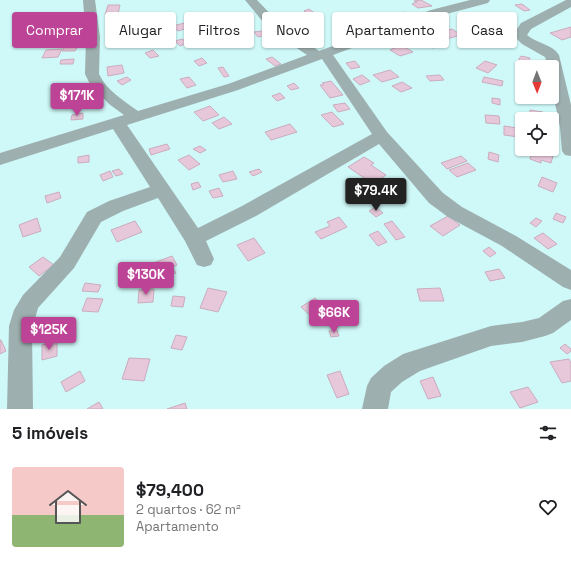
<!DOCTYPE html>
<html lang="pt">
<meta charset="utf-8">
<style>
body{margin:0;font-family:"Space Grotesk",sans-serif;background:#f6f6f6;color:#202124;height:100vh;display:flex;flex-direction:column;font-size:15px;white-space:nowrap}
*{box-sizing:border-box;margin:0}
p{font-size:13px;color:#757577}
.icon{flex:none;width:22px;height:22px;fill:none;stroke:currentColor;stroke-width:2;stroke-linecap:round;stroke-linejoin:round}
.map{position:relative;height:409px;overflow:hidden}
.panel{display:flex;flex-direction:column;background:#fff;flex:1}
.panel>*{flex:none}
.hud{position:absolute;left:12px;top:12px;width:547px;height:36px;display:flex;gap:8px}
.needle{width:26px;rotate:179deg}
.tools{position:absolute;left:515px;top:60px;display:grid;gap:8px}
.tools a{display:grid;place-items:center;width:44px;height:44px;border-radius:4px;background:#fff;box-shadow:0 1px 3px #0004;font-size:20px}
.price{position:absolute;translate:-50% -34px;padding:0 9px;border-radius:4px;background:#bd4396;color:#fff;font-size:13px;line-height:26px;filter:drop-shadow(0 1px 2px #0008)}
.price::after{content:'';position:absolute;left:50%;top:24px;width:12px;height:9px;margin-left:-6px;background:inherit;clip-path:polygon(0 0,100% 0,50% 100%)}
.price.selected{background:#222;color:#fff}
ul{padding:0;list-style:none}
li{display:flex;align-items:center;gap:12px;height:100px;padding:0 12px}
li+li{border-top:1px solid #e0e0e0}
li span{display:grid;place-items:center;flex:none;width:112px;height:80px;border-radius:4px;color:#555}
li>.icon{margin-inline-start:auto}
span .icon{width:48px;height:48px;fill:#fffc;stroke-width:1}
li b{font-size:17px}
h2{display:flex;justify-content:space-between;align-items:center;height:48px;padding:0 12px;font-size:17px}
.pill{padding:0 14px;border-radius:4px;background:#fff;box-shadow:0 1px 3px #0004;font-size:14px;line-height:36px}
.pill.selected{background:#bd4396;color:#fff}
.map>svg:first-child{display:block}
.building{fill:#e7c8da;stroke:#caacbd}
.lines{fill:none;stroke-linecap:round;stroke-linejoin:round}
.street{fill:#9eafaf;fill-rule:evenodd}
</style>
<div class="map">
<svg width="571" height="409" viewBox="0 0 571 409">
<rect width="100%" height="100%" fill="#cff8f8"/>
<g class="building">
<path d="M421 0 432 6 418 8 412 4 417 2 414 1Z"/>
<path d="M522 4 530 10 524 11 515 5Z"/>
<path d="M108 5H120L118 14 105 15Z"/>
<path d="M309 9 317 15 312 17 304 11Z"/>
<path d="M404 12 413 15 407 18 399 15Z"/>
<path d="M108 18H116L114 25 107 26Z"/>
<path d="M192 21 197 25 178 31 173 26Z"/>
<path d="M221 22 226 26 215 29 210 25Z"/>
<path d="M571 27V37L562 40 550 33Z"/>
<path d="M452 29 461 35 446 39 437 32Z"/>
<path d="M503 30 513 34 509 36 511 37 508 38 496 34Z"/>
<path d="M262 31 266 35 258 37 254 32Z"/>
<path d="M182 39 188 43 180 46 175 41Z"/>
<path d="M434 41 440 44 433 48 427 45Z"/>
<path d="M401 45 413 52 400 56 390 50Z"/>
<path d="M65 46H78L75 51H62Z"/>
<path d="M62 49 58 57 42 58 46 50Z"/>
<path d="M153 50 159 56 150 58 145 53Z"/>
<path d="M521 56 530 58 527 64 518 61Z"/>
<path d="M272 57 281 64 275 66 266 59Z"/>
<path d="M202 58 207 63 199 66 194 61Z"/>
<path d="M74 59 73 64H60L61 60Z"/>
<path d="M355 61 360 67 351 69 346 63Z"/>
<path d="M485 61 497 65 488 73 476 68Z"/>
<path d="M122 65 124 73 108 76 107 67Z"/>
<path d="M223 67 229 76 224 77 218 68Z"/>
<path d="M390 70 399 77 382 82 373 75Z"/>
<path d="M362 75 370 81 360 85 353 79Z"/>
<path d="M440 75 444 80 430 81 426 76Z"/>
<path d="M127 77 131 80 122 85 117 81Z"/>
<path d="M189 77 196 85 187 88 180 79Z"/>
<path d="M484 77 503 81 502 86 482 82Z"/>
<path d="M331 81 343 95 330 98 320 85H324L322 83Z"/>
<path d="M402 82 412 88 401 92 392 86Z"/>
<path d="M294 83 299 88 291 90 287 86Z"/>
<path d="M90 92 94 101 80 105 77 95Z"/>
<path d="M280 93 285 98 277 101 272 96Z"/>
<path d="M492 98 500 99V105L492 103Z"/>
<path d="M345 103 350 109 338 112 333 105Z"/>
<path d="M210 106 219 115 203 121 194 112Z"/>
<path d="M530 110 543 112V119L530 117Z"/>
<path d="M332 112 344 124 333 127 321 115Z"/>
<path d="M83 113V119L71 120 72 115Z"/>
<path d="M485 115 499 116 500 124 486 123Z"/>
<path d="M224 117 232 124 219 129 212 123Z"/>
<path d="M290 124 297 132 271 140 265 132Z"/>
<path d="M504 126 518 128 519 137 504 135Z"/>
<path d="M167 144 170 149 151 155 149 149Z"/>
<path d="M200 146 206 150 200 153 193 149Z"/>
<path d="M532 150 553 156 551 163 541 160V163L530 159Z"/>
<path d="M489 152 499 155 498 162 488 159Z"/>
<path d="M89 155V162L78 163V157Z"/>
<path d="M189 155 200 164 189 170 178 160Z"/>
<path d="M461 156 467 161 447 169 441 163Z"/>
<path d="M364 157 374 163 371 165 386 175 373 184 348 167Z"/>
<path d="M468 163 476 170 457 177 449 170Z"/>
<path d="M119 169 123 174 116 176 112 171Z"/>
<path d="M259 169 262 172 253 176 249 172Z"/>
<path d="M110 171 113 177 103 181 100 175Z"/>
<path d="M233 171 237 179 223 182 219 175Z"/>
<path d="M542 177 557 183 553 192 538 186Z"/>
<path d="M198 182 201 187 193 190 191 184Z"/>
<path d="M219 188 223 196 213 198 209 191Z"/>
<path d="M59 192 61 198 47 203 45 196Z"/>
<path d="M376 207 383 213 376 217 369 211Z"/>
<path d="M556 213 566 217 563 223 553 219Z"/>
<path d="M448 216 460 225 443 236 430 226Z"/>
<path d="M339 217 347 227 321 239 315 232 330 226 327 222Z"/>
<path d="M37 218 41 231 23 237 19 225Z"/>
<path d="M536 218 542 221 536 227 530 223Z"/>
<path d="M135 221 142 232 117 242 111 230Z"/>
<path d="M392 221 405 237 396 240 384 224Z"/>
<path d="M378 231 387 242 378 246 369 235Z"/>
<path d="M543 233 557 244 548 249 534 238Z"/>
<path d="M254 238 265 253 248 261 237 245Z"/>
<path d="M489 247 496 253 490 257 483 251Z"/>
<path d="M172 256 177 265 172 267 176 273 156 281 148 265Z"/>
<path d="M43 257 54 265 39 276 29 267Z"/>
<path d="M499 269 505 278 490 281 485 272Z"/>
<path d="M85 283 101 285 98 292 82 291Z"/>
<path d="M208 288 227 292 218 312 200 308Z"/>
<path d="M440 288 444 301H420L417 289Z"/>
<path d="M154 289 153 302 138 303 139 290Z"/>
<path d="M173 296 185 297 183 307 171 306Z"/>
<path d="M87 298 103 299 98 312 82 311Z"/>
<path d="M315 298 325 308 312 317 301 307Z"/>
<path d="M337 330 339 336 331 337 329 331Z"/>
<path d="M176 335 187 337 182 350 171 348Z"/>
<path d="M1 340 6 351 0 354V340Z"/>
<path d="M57 342V356L42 360V345Z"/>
<path d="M565 344 571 349V351L567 354 560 348Z"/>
<path d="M129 358 150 359 144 381 122 379Z"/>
<path d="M569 359 571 363V381L562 383 550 362Z"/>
<path d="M80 371 85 381 66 392 61 382Z"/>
<path d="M340 371 349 394 337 398 327 375Z"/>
<path d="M433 377 441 396 428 399 420 381Z"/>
<path d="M528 387 538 402 520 408 510 392Z"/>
<path d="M99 402 103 409H87Z"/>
<path d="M185 403 187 409H167Z"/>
</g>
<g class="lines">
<g class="street">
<path d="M83 0H95L100 37 99 74C106 90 124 101 138 111L228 84 307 55 269 29 245 0H257L279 23 319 51 431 10 470 0H490L488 3 439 16 333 55 387 132 443 193 462 207 516 236 571 270V290L563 287 502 246 448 217 429 203 379 144 256 216 206 241 214 259 211 265 204 267 197 265 185 241 158 198 123 211 101 222 74 268 38 308 32 330 33 409H7L9 326 14 310 23 295 60 257 87 212 109 201 150 187 113 129 0 165V153L124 115 109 104 90 84 85 74 86 37ZM322 59 372 134 242 206 198 228 127 125 238 90Z"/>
<path d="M566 0H571V7L531 29 527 35C536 43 552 44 559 55L571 105V156L565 155 562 151 560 127 552 89V67H548L545 57 522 44 513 35 521 23Z"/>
<path d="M571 299V320L553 333 545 336 522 342 491 346 420 371 402 382 391 392 388 409H362L367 386 371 378 384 366 403 354 491 326 522 322 539 318 563 301Z"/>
</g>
</g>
</svg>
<div class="tools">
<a><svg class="needle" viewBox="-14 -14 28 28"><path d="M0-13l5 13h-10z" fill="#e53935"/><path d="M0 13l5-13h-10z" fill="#757577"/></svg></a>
<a><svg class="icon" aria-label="locate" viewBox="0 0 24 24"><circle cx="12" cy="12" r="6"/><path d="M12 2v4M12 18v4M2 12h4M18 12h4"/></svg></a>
</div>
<b class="price" style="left:77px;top:117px">$171K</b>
<b class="price selected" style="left:376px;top:212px">$79.4K</b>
<b class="price" style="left:146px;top:296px">$130K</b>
<b class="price" style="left:334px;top:334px">$66K</b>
<b class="price" style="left:49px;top:351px">$125K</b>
<div class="hud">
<a class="pill selected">Comprar</a>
<a class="pill">Alugar</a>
<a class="pill">Filtros</a>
<a class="pill">Novo</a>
<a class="pill">Apartamento</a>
<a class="pill">Casa</a>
</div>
</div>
<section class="panel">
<h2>5 imóveis<svg class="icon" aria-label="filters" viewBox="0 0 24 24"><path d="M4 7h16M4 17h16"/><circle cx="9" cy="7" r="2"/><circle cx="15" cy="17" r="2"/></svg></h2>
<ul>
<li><span style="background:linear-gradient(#f6c9c9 60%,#8fb573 0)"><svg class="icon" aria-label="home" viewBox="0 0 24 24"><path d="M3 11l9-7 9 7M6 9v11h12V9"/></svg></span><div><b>$79,400</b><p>2 quartos · 62 m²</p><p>Apartamento</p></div><svg class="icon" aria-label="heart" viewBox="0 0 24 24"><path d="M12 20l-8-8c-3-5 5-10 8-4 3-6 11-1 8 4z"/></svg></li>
</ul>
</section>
